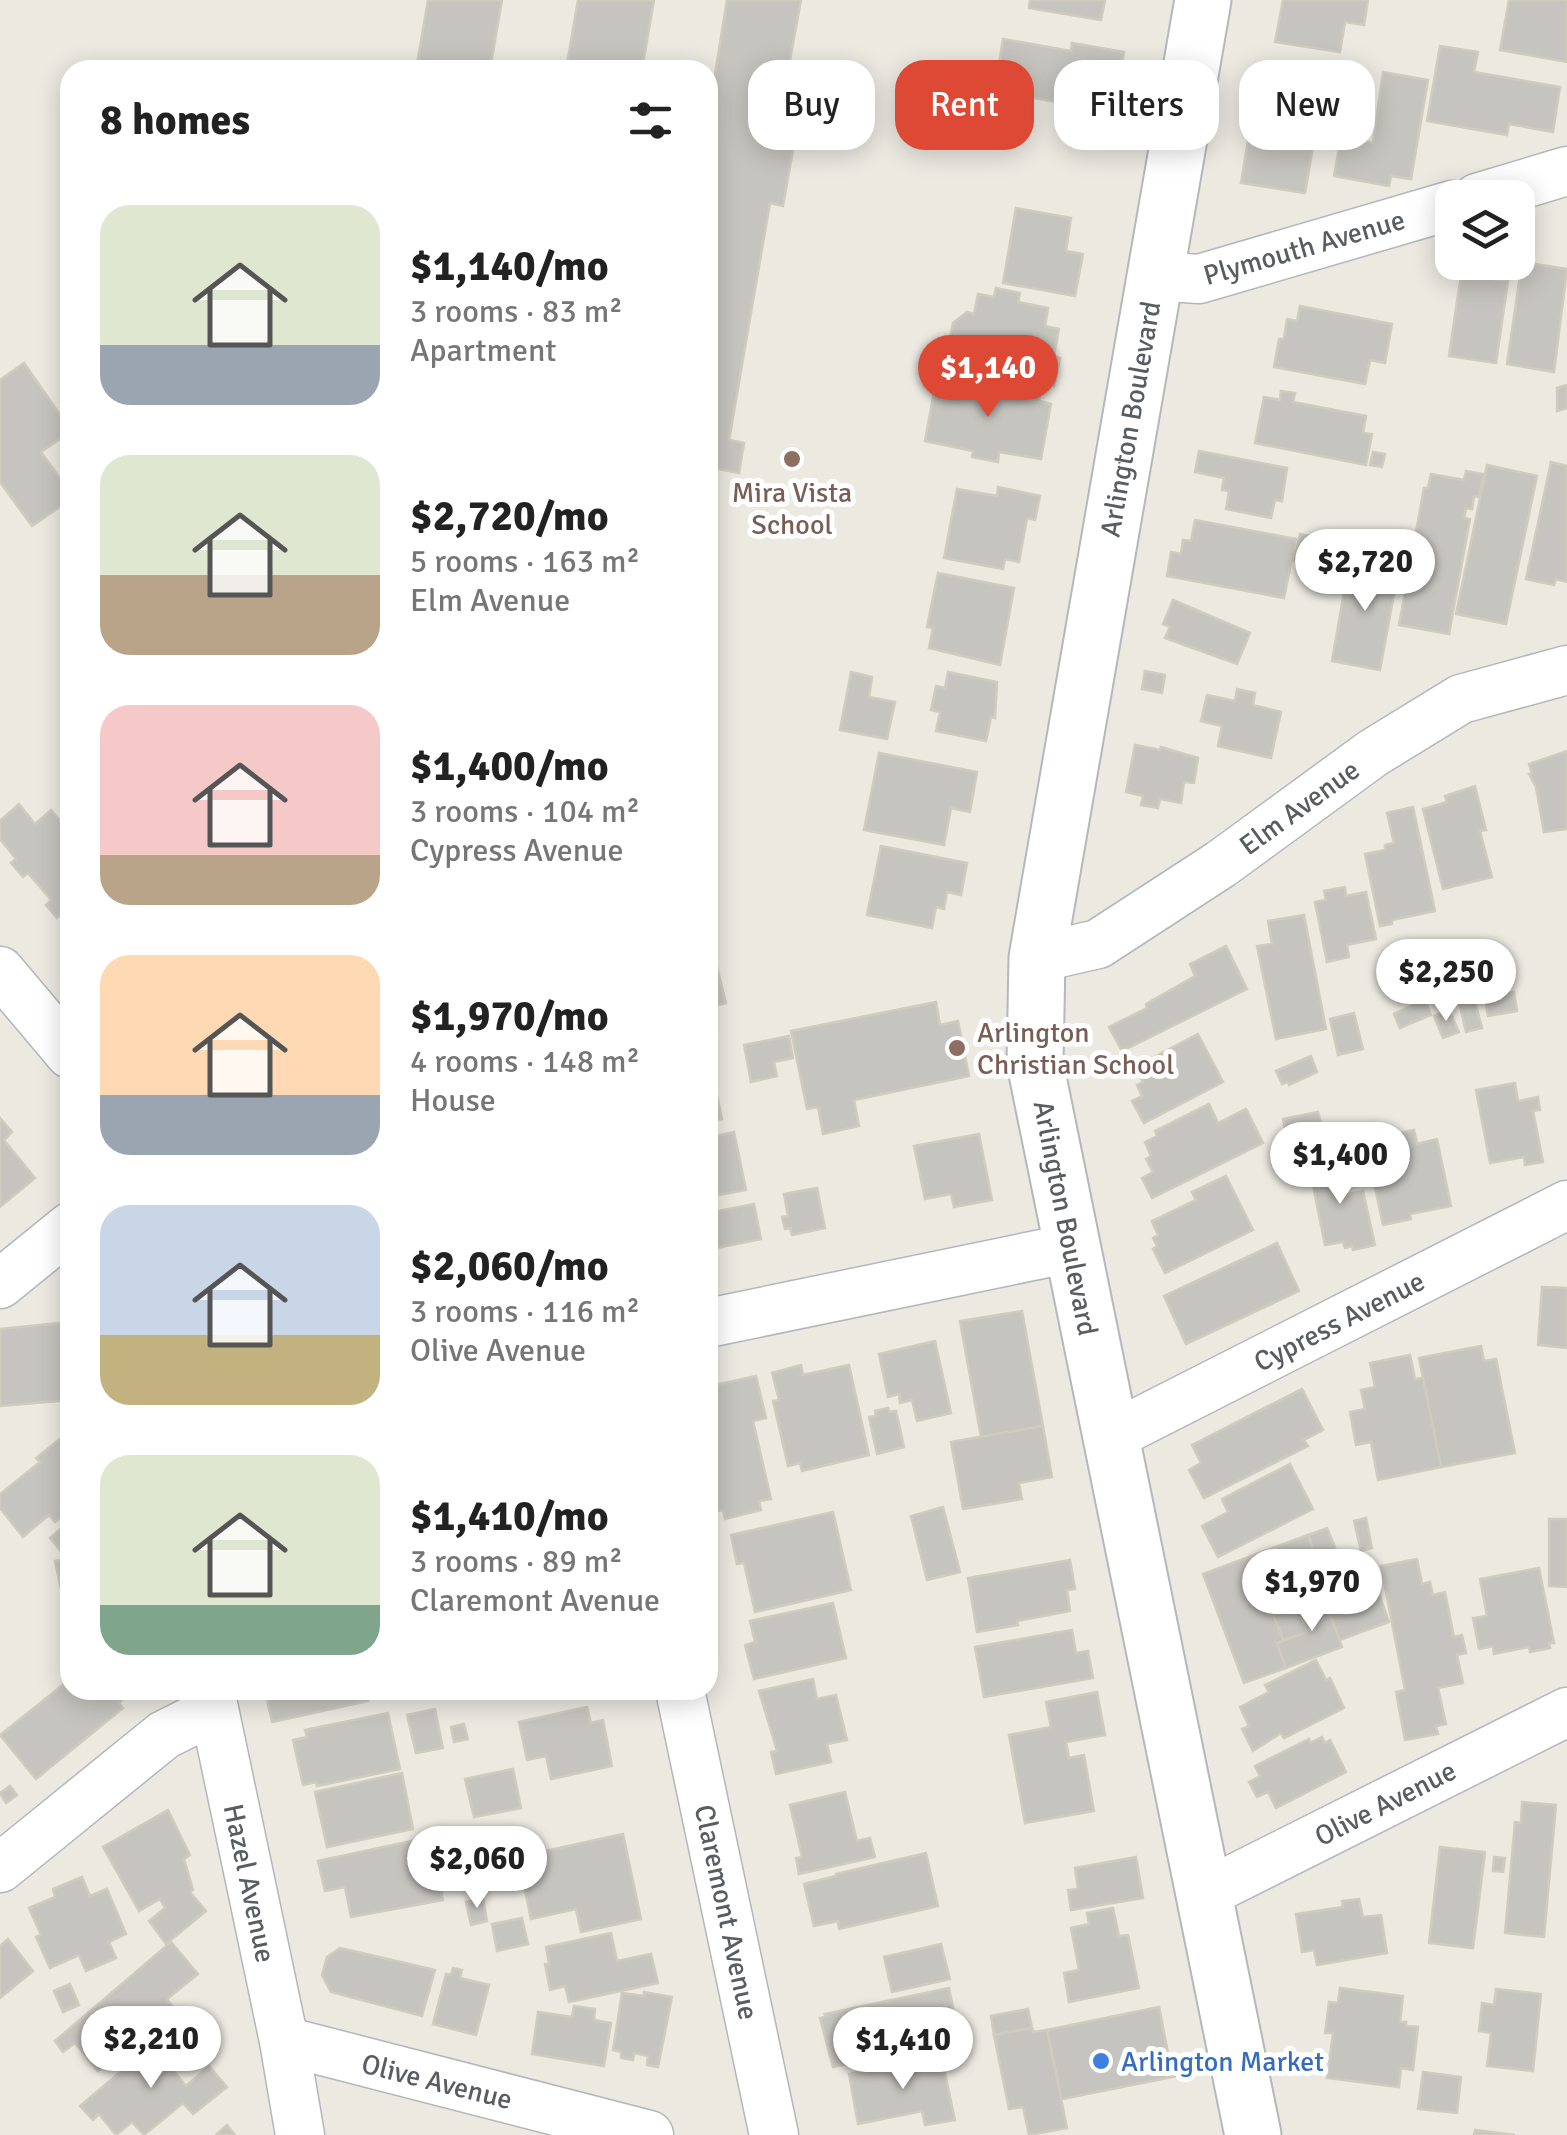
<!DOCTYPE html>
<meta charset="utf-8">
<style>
body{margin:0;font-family:Signika,sans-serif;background:#f6f6f6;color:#222;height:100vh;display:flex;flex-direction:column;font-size:38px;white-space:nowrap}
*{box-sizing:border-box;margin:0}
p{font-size:32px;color:#767676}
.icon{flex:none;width:55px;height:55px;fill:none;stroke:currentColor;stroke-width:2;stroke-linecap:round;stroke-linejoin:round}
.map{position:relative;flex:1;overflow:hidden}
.sheet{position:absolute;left:60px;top:60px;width:658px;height:1640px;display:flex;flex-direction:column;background:#fff;border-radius:30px;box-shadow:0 5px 25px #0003}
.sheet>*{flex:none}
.hud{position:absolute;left:748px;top:60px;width:668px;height:90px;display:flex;gap:20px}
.fabs{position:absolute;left:1435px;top:180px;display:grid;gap:20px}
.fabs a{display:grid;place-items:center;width:100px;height:100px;border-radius:20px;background:#fff;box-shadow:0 5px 25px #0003;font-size:50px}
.price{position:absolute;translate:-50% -85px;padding:0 22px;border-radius:35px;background:#fff;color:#222;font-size:32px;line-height:65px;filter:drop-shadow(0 2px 5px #0008)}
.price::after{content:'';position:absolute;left:50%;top:60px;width:30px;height:22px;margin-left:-15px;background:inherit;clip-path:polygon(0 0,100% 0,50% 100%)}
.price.on{background:#dd4934;color:#fff}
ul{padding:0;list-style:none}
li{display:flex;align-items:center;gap:30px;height:250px;padding:0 40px}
li span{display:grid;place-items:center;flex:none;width:280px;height:200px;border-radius:30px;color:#555}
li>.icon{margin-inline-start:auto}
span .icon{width:120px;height:120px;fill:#fffc;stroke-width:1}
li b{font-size:42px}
h2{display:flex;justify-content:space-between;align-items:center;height:120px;padding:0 40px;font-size:42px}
.chip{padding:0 35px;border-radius:30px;background:#fff;box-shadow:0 5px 25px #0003;font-size:35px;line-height:90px}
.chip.on{background:#dd4934;color:#fff}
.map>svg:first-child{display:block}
.building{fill:#c6c4be;stroke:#cfcbbf;stroke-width:2.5}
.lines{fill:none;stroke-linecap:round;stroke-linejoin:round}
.minor-casing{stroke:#b3b6bb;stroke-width:51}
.secondary-casing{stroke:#b4b7bc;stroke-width:59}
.minor{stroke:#fff;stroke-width:48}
.secondary{stroke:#fff;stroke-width:55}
.education-dot{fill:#8d6e63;stroke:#fff;stroke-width:4}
.shop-dot{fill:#3f7fe0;stroke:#fff;stroke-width:4}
.labels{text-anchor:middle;stroke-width:10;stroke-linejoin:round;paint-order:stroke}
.street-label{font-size:28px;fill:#595c61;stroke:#fff}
.education-label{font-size:28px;fill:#785e54;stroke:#fff}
.shop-label{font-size:28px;fill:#366cbe;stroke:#fff;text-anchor:start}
</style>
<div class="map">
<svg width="1567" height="2135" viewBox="0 0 1567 2135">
<rect width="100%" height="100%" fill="#ebe9e0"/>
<g class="building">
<path d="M428 0H502L490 70H416Z"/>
<path d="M578 0H654L642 70H566Z"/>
<path d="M727 0H801L776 136 795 139 783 206 770 203 729 440 744 443 739 473 708 467V117Z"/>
<path d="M1030 0H1105L1101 20 1029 8Z"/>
<path d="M1283 0H1368L1364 25 1345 22 1340 52 1275 42Z"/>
<path d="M1509 0H1567V62L1500 50Z"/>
<path d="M1003 39 1071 51 1072 43 1124 52 1111 129 1059 120 1062 103 995 91Z"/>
<path d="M1440 46 1478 52 1474 72 1560 87 1553 132 1509 124 1507 135 1427 121Z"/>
<path d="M1260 66 1325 78 1305 193 1241 183Z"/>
<path d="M1383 72 1428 80 1411 179 1391 176 1389 186 1334 176 1341 137 1373 143Z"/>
<path d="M952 82 971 85 967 106 949 103Z"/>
<path d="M1016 208 1071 218 1066 251 1083 254 1075 296 1003 283Z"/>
<path d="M1522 262 1567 269 1554 372 1507 364Z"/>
<path d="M1461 275 1508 281 1496 363 1449 356Z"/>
<path d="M996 288 1020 293 1018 302 1048 308 1045 326 1059 329 1054 356 1060 358 1054 386 945 365 953 323 967 312 974 314 978 294 994 297Z"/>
<path d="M1300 306 1392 324 1385 363 1370 360 1365 384 1274 367 1279 339H1284L1287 319 1297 321Z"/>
<path d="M24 363 70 429V432L41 452 70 492V500L32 526 0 482V380Z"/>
<path d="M948 376 1040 395 1039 401 1051 404 1041 459 999 452 998 462 972 457 973 451 925 441 936 381 946 383Z"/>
<path d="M1567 385V408L1557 411V388Z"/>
<path d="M1281 391 1295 393 1293 402 1366 416 1363 433 1372 434 1366 465 1255 443 1264 397 1280 400Z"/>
<path d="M1199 451 1287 468 1282 501 1275 500 1271 518 1226 509 1229 491 1222 490 1224 478 1195 472Z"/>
<path d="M1373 452 1385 454 1382 467 1370 465Z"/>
<path d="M1551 462 1567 466V582L1556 579 1554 585 1526 579Z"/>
<path d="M1487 465 1537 476 1506 624 1456 614Z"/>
<path d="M1466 471 1483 474 1479 497 1474 496 1472 509 1466 508 1464 518 1470 519 1449 634 1399 625 1424 488H1428L1431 474 1464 480Z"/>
<path d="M998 487 1040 496 1035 520 1027 518 1019 562 1005 559 1003 569 944 558 957 489 997 496Z"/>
<path d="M1195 520 1296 539 1284 598 1167 576 1171 552 1181 554 1183 540 1191 541Z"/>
<path d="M1300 534 1320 538 1315 565 1294 561Z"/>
<path d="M1350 558 1399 567 1380 670 1332 661Z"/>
<path d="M938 573 1014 588 1000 665 929 648 933 628 927 627Z"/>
<path d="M1173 600 1250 633 1237 664 1165 638 1170 627 1163 624Z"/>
<path d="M1145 671 1165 675 1162 693 1142 689Z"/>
<path d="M851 672 872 677 869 697 895 702 887 739 840 730Z"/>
<path d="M948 672 997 682 995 718 991 717 986 741 936 731 940 712 931 710 936 686 945 688Z"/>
<path d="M1237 689 1255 693 1253 705 1281 712 1271 758 1218 746 1222 726 1201 721 1207 695 1235 701Z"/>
<path d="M1135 745 1160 750 1161 747 1198 758 1194 783 1184 782 1181 803 1160 799 1158 808 1141 805 1143 796 1126 792Z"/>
<path d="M1567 751V829L1544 832 1536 787 1529 774 1532 773 1529 764Z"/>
<path d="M879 753 977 772 970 812 951 808 944 845 864 830Z"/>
<path d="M1475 786 1486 830 1480 831 1492 877 1443 889 1423 809 1447 802 1445 796Z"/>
<path d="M19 804 35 824 51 810 70 832V908L57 918 46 905 51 900 28 873 23 877 11 863 16 859 0 839V821Z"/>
<path d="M1413 807 1435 911 1392 920V924L1380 926 1365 854 1385 850V845L1394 843 1387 813Z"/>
<path d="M881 846 967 863 961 895 947 892 944 909 936 907 932 928 867 915Z"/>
<path d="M1345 887 1346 896 1366 892 1376 939 1347 945 1349 957 1327 962 1315 902 1326 900 1324 891Z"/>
<path d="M1304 915 1326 1029 1276 1039 1257 946 1272 944 1268 921Z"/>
<path d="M708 931 726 1003 711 1007 717 1034 708 1036Z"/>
<path d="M1226 946 1247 989 1122 1051 1109 1027 1147 1008 1146 1004 1195 976 1190 964Z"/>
<path d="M1514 992 1517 1011 1488 1016 1485 997Z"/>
<path d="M1425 1000 1431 1015 1400 1028 1394 1014Z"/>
<path d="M936 1002 940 1025 958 1021 969 1076 854 1100 859 1126 823 1134 818 1107 807 1109 791 1031Z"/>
<path d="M1475 1002 1482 1028 1466 1032 1460 1006Z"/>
<path d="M1449 1010 1459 1032 1443 1038 1434 1016Z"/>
<path d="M1354 1013 1363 1049 1338 1055 1330 1019Z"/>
<path d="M1198 1034 1223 1082 1144 1123 1132 1101 1142 1096 1137 1085 1143 1082 1135 1067Z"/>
<path d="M789 1036 793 1058 774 1062 777 1076 751 1082 744 1045Z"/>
<path d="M1311 1056 1317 1072 1289 1085 1288 1082 1282 1084 1276 1071Z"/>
<path d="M708 1067H711L722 1119 708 1122Z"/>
<path d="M1515 1083 1518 1101 1538 1097 1540 1110 1533 1111 1543 1162 1525 1165 1524 1157 1490 1163 1476 1090Z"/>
<path d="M1209 1104 1218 1123 1246 1109 1263 1143 1152 1198 1142 1178 1153 1172 1146 1159 1151 1156 1145 1142 1157 1136 1155 1131Z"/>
<path d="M1318 1112 1330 1156 1292 1164 1283 1119Z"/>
<path d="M0 1118 12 1132 4 1140 35 1178 0 1207Z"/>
<path d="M1414 1130 1417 1144 1437 1139 1451 1206 1410 1214 1411 1219 1383 1225 1365 1140Z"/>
<path d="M734 1132 746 1190 718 1195 708 1138Z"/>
<path d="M979 1134 992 1200 954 1207 951 1194 925 1199 914 1146Z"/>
<path d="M708 1143 717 1189 708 1191Z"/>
<path d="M1336 1155 1344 1195 1363 1191 1375 1245 1353 1250 1352 1246 1345 1248 1343 1242 1325 1245 1308 1160Z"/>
<path d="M1226 1176 1253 1230 1165 1273 1153 1249 1157 1246 1153 1238 1158 1235 1152 1221 1196 1200 1192 1192Z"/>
<path d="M817 1188 825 1228 792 1235 790 1228 785 1229 782 1217 788 1216 784 1194Z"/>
<path d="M754 1204 761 1239 712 1249 708 1213Z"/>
<path d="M1277 1243 1299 1291 1186 1344 1164 1296Z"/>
<path d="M1542 1287 1567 1288V1348L1538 1345Z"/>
<path d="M1022 1311 1043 1426 981 1437 960 1321Z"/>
<path d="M70 1322V1400L0 1406V1329Z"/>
<path d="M935 1341 951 1413 917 1421 912 1400 900 1403 899 1394 888 1397 879 1354Z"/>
<path d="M1481 1346 1484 1361 1496 1359 1515 1453 1441 1467 1419 1358Z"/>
<path d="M1410 1355 1415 1379 1423 1378 1441 1467 1378 1480 1371 1442 1356 1445 1350 1412 1365 1409 1361 1390 1375 1387 1370 1363Z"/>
<path d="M801 1365 803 1375 849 1365 869 1455 802 1471 800 1463 788 1466 773 1401 779 1400 772 1373Z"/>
<path d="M756 1376 766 1418 753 1421 771 1499 759 1501 761 1510 725 1519 723 1510 713 1512 708 1489V1413L717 1411 711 1386Z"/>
<path d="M1302 1389 1323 1430 1304 1440 1308 1446 1204 1498 1189 1470 1201 1463 1192 1445Z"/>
<path d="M888 1408 890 1412 896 1411 904 1447 877 1454 869 1417 876 1416 875 1411Z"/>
<path d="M1043 1426 1052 1477 1019 1483 1022 1499 963 1509 951 1442Z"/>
<path d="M66 1434 70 1439V1511L55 1522 49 1515 23 1537 0 1508V1494L40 1462 36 1458Z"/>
<path d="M1290 1464 1313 1509 1218 1557 1202 1526 1228 1512 1222 1499Z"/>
<path d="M943 1507 960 1572 927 1580 911 1516Z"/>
<path d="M833 1512 851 1590 755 1612 744 1563 737 1564 731 1535Z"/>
<path d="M1366 1518 1372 1548 1361 1551 1354 1521Z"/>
<path d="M1549 1519H1567V1587L1549 1586Z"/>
<path d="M70 1521V1631L55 1561 67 1559 50 1538Z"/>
<path d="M1327 1528 1339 1557 1319 1564 1308 1535Z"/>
<path d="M1308 1535 1316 1557 1283 1569 1275 1547Z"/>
<path d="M1275 1547 1283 1569 1316 1557 1330 1594 1298 1607 1307 1632 1283 1640 1251 1556Z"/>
<path d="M1251 1556 1283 1640 1277 1643 1286 1668 1244 1683 1203 1574Z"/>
<path d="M1417 1559 1422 1584 1430 1582 1433 1595 1445 1592 1454 1637 1462 1635 1466 1653 1457 1655 1463 1683 1438 1688 1446 1724 1436 1726 1438 1734 1405 1740 1396 1692 1405 1690 1381 1566Z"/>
<path d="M1070 1560 1075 1589 1067 1590 1070 1611 1017 1621 1018 1625 977 1632 968 1578Z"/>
<path d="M1539 1568 1554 1643H1549L1550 1648 1530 1652 1529 1647 1494 1654 1493 1646 1479 1649 1473 1618 1487 1616 1480 1579Z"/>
<path d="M1335 1578 1340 1591 1330 1594 1326 1582Z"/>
<path d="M1330 1594 1336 1610 1329 1612 1342 1647 1286 1668 1277 1643 1307 1632 1298 1607Z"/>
<path d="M1379 1594 1389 1622 1340 1640 1329 1612Z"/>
<path d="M833 1603 846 1658 754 1679 745 1645 755 1642 750 1621Z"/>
<path d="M1072 1630 1076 1653 1088 1651 1093 1678 984 1697 975 1647Z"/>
<path d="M1316 1660 1326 1680 1330 1678 1344 1708 1284 1738 1281 1733 1253 1751 1242 1729 1249 1726 1240 1707 1269 1692 1265 1685Z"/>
<path d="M70 1679V1690H132L119 1703 123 1708 36 1779 0 1735Z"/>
<path d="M813 1679 817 1699 836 1695 847 1740 827 1744 831 1762 776 1774 771 1752 777 1751 759 1691Z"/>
<path d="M265 1690H366L368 1701 272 1722Z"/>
<path d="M1097 1692 1105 1735 1066 1742 1069 1758 1084 1755 1094 1811 1025 1823 1009 1735 1051 1727 1046 1702Z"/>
<path d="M587 1707 591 1723 603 1720 612 1766 551 1779 546 1756 527 1760 519 1722Z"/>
<path d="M435 1709 443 1748 416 1753 407 1715Z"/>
<path d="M388 1713 400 1769 317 1786 316 1782 303 1785 293 1740 307 1737 305 1730Z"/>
<path d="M464 1724 468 1739 454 1742 451 1727Z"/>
<path d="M1322 1737 1325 1743 1330 1740 1346 1772 1276 1808 1268 1792 1257 1797 1249 1782 1260 1776 1255 1766 1309 1739 1310 1743Z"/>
<path d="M513 1769 521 1808 474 1817 465 1779Z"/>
<path d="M402 1773 413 1829 327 1847 315 1792Z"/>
<path d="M10 1786 17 1795 6 1803 0 1793Z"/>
<path d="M845 1792 857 1841 870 1838 875 1857 799 1874 796 1858 802 1857 790 1805Z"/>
<path d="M1522 1802 1556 1805 1544 1937 1505 1933 1515 1822 1521 1823Z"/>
<path d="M168 1810 190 1855 184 1859 193 1890 190 1892 206 1911 166 1944 149 1921 165 1908 160 1899 139 1911 103 1847Z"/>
<path d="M623 1834 641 1919 581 1932 576 1909 531 1919 518 1857Z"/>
<path d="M430 1837 443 1900 351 1917 345 1887 325 1891 318 1861Z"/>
<path d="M1440 1847 1485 1852 1473 1948 1429 1943Z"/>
<path d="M926 1853 938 1906 839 1929 838 1921 814 1926 804 1884 836 1876V1874Z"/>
<path d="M1136 1857 1143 1898 1071 1910 1068 1890 1078 1889 1075 1868Z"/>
<path d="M1494 1857 1505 1858 1503 1872 1493 1871Z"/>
<path d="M82 1877 90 1896 107 1889 126 1934 109 1942 116 1958 86 1971 79 1955 50 1968 36 1937 41 1935 29 1908 55 1897 53 1889Z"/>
<path d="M483 1898 487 1921 471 1925 466 1902Z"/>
<path d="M1359 1899 1363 1917 1381 1915 1387 1953 1317 1965 1314 1950 1302 1952 1296 1914 1343 1907 1342 1901Z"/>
<path d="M1113 1908 1119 1936 1128 1935 1139 1988 1069 2002 1064 1973 1079 1970 1071 1928 1089 1924 1087 1913Z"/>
<path d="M522 1918 528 1944 497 1951 492 1924Z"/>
<path d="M611 1933 617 1961 651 1954 658 1983 569 2002 565 1986 550 1990 545 1964H549L546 1947Z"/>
<path d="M8 1939 33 1971 0 1998V1946Z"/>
<path d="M171 1942 198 1974 167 1999 174 2009 98 2071 75 2043 63 2052 55 2041Z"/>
<path d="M941 1944 950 1979 892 1992 884 1957Z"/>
<path d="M340 1948 435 1970 422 2016 331 1992 322 1975 327 1957Z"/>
<path d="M453 1968 462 1970 460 1978 489 1985 476 2035 433 2024 446 1974 451 1975Z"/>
<path d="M70 1984 79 2005 63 2012 54 1991Z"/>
<path d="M949 1988 960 2040 833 2067 820 2018 827 2016 825 2014Z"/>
<path d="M1340 1988 1403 1996 1400 2022H1406V2026L1418 2027 1413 2070 1401 2068 1399 2087 1327 2078 1333 2033H1325L1329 2002 1338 2003Z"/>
<path d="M1496 1989 1541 1994 1533 2071 1487 2066 1491 2033 1479 2031 1482 2003 1494 2005Z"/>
<path d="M644 1992 672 1997 658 2067 647 2065 648 2056 634 2053 633 2060 621 2058V2052L613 2050 622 1993 644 1996Z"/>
<path d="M574 2006 595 2009 594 2020 611 2023 604 2066 532 2054 538 2012 572 2017Z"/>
<path d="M1159 2007 1169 2058 1173 2057 1177 2076 1062 2099 1047 2030Z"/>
<path d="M1028 2009 1032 2028 994 2035 991 2016Z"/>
<path d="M1032 2028 1033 2032 1047 2030 1067 2128 1029 2135 1023 2107 1009 2109 994 2035Z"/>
<path d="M164 2035 185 2060 173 2070 186 2086 209 2066 227 2087 193 2114 183 2103 144 2135 132 2122 116 2135 99 2114 93 2120 80 2106Z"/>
<path d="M941 2055 955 2120 925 2125 922 2111 858 2124 849 2074Z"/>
<path d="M1423 2072 1461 2077 1457 2113 1418 2109Z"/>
<path d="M227 2125 235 2135H216Z"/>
<path d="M1475 2130 1515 2135H1474Z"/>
</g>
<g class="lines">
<defs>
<g id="minor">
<path d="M1477 198 1567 171"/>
<path d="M1155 276 1199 279 1452 205"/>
<path d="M1037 958 1098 944 1221 864 1373 753 1461 699 1567 670"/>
<path d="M0 971 70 1054"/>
<path d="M0 1284 70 1227"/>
<path d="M708 1323 1071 1248"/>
<path d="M1110 1437 1567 1205"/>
<path d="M210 1690 284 2041 300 2135"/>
<path d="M680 1690 774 2135"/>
<path d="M0 1868 164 1735 214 1710"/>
<path d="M1204 1894 1567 1712"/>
<path d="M284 2041 649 2135"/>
</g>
<path id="secondary" d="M1203 0 1037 958 1035 1063 1253 2135"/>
</defs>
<use href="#minor" class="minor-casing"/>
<use href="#secondary" class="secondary-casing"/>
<use href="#minor" class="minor"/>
<use href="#secondary" class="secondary"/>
</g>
<g class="education-dot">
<circle cx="792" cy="459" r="10"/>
<circle cx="957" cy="1048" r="10"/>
</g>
<circle class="shop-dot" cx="1101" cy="2061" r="10"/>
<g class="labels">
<g class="street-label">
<text transform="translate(1304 247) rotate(-16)" y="10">Plymouth Avenue</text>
<text transform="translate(1130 419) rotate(-80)" y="10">Arlington Boulevard</text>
<text transform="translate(1299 807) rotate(-36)" y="10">Elm Avenue</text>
<text transform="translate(1066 1218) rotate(79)" y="10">Arlington Boulevard</text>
<text transform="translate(1339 1321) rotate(-27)" y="10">Cypress Avenue</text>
<text transform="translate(1385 1803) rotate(-27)" y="10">Olive Avenue</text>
<text transform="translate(250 1883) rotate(78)" y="10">Hazel Avenue</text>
<text transform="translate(727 1912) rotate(78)" y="10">Claremont Avenue</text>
<text transform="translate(437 2081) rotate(14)" y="10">Olive Avenue</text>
</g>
<g class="education-label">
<text x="792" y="502">Mira Vista<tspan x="792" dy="32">School</tspan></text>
<text x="977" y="1042" text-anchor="start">Arlington<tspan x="977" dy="32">Christian School</tspan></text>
</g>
<g class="shop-label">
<text x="1121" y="2071">Arlington Market</text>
</g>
</g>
</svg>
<div class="fabs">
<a><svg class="icon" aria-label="layers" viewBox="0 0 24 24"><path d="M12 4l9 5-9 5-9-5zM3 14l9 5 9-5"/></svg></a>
</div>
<b class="price on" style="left:988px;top:420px">$1,140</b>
<b class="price" style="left:1365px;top:614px">$2,720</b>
<b class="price" style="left:1446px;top:1024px">$2,250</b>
<b class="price" style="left:1340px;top:1207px">$1,400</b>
<b class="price" style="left:1312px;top:1634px">$1,970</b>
<b class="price" style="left:477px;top:1911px">$2,060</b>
<b class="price" style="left:151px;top:2091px">$2,210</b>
<b class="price" style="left:903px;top:2092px">$1,410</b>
<div class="hud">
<a class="chip">Buy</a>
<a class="chip on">Rent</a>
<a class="chip">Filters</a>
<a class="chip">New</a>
</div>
<section class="sheet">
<h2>8 homes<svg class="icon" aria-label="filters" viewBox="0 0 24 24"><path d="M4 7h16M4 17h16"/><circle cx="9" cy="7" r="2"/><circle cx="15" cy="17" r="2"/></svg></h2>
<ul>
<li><span style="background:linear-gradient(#dfe7d0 70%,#9aa5b1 0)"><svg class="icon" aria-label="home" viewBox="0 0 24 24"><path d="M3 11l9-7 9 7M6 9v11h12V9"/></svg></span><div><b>$1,140/mo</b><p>3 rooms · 83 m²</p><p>Apartment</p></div></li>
<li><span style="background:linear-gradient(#dfe7d0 60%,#b9a48a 0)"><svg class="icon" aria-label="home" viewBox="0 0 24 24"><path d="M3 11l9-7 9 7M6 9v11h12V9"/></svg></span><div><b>$2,720/mo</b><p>5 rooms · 163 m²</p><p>Elm Avenue</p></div></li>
<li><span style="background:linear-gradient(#f6c9c9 75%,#b9a48a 0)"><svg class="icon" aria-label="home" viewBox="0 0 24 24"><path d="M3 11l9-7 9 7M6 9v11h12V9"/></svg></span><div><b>$1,400/mo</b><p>3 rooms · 104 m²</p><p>Cypress Avenue</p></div></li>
<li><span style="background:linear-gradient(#ffd9b3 70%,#9aa5b1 0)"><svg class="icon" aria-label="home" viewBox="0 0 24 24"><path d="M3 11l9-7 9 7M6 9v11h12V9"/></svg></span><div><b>$1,970/mo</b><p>4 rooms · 148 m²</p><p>House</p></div></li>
<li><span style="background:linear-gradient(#c9d6e8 65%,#c2b280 0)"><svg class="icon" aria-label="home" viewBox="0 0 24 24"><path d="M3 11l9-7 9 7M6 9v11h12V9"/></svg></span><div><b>$2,060/mo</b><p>3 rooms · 116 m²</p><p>Olive Avenue</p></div></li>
<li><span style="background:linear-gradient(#dfe7d0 75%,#7fa58c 0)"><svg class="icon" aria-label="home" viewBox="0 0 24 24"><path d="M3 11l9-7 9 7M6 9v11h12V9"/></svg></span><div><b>$1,410/mo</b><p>3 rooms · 89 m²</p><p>Claremont Avenue</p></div></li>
</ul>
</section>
</div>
